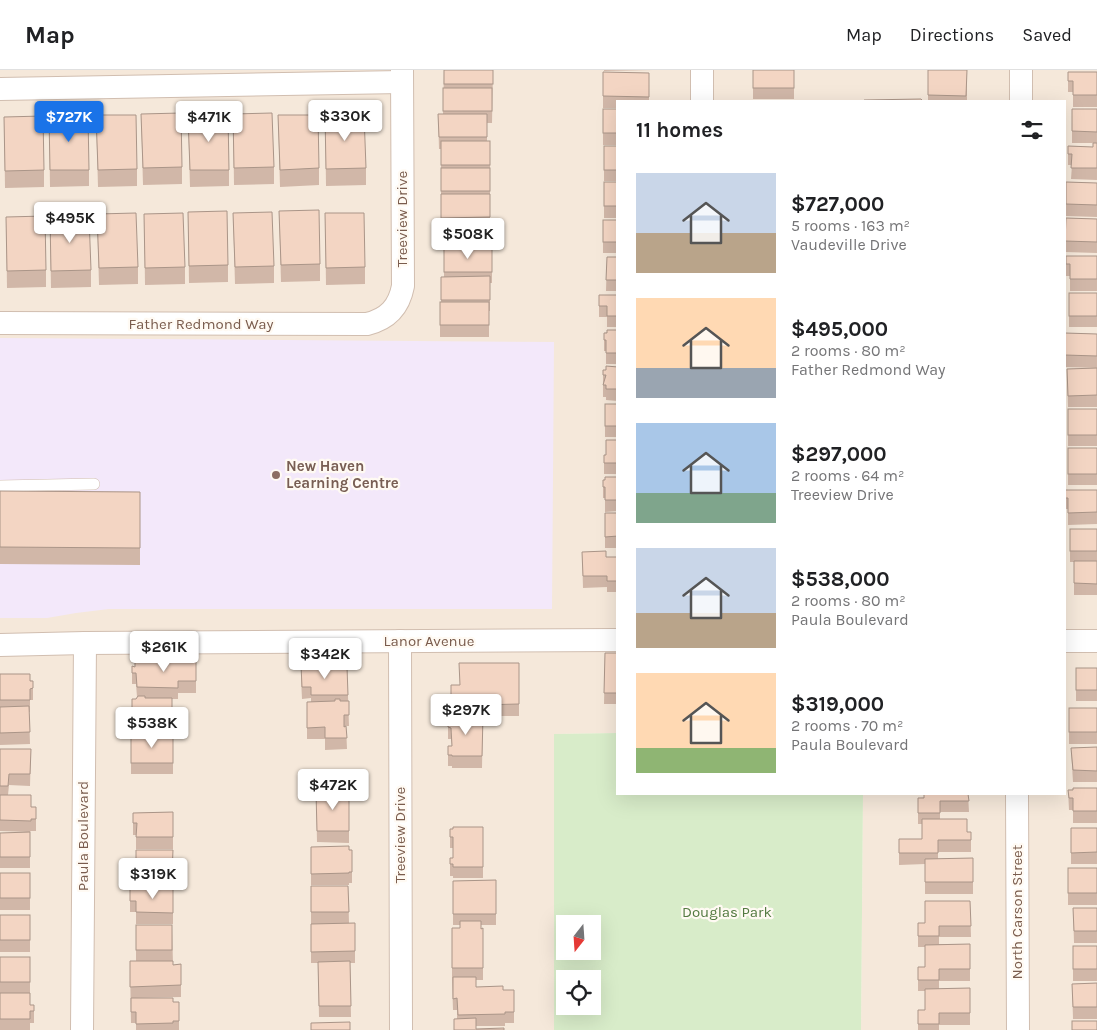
<!DOCTYPE html>
<meta charset="utf-8">
<style>
body{margin:0;font-family:Karla,sans-serif;background:#f6f6f6;color:#202124;height:100vh;display:flex;flex-direction:column;font-size:19px;white-space:nowrap}
*{box-sizing:border-box;margin:0}
p{font-size:16px;color:#757577}
.icon{flex:none;width:28px;height:28px;fill:none;stroke:currentColor;stroke-width:2;stroke-linecap:round;stroke-linejoin:round}
.map{position:relative;flex:1;overflow:hidden}
.panel{position:absolute;left:616px;top:30px;width:450px;height:695px;display:flex;flex-direction:column;background:#fff;border-radius:0px;box-shadow:0 5px 20px #0002}
.panel>*{flex:none}
.needle{width:32px;rotate:197deg}
.tools{position:absolute;left:556px;top:845px;display:grid;gap:10px}
.tools a{display:grid;place-items:center;width:45px;height:45px;border-radius:0px;background:#fff;box-shadow:0 5px 20px #0002;font-size:25px}
.price{position:absolute;translate:-50% -42px;padding:0 11px;border-radius:5px;background:#fff;color:#222;font-size:16px;line-height:32px;filter:drop-shadow(0 1px 2px #0008)}
.price::after{content:'';position:absolute;left:50%;top:30px;width:15px;height:11px;margin-left:-8px;background:inherit;clip-path:polygon(0 0,100% 0,50% 100%)}
.price.selected{background:#1a73e8;color:#fff}
ul{padding:0;list-style:none}
li{display:flex;align-items:center;gap:15px;height:125px;padding:0 20px}
li span{display:grid;place-items:center;flex:none;width:140px;height:100px;border-radius:0px;color:#555}
li>.icon{margin-inline-start:auto}
span .icon{width:60px;height:60px;fill:#fffc;stroke-width:1}
li b{font-size:21px}
h2{display:flex;justify-content:space-between;align-items:center;height:60px;padding:0 20px;font-size:21px}
header{display:flex;align-items:center;gap:30px;box-sizing:border-box;height:70px;padding:0 25px;background:#fff;border-bottom:1px solid #e0e0e0}
header strong{font-size:24px}
nav{display:flex;gap:28px;margin-inline-start:auto;font-size:18px}
.map>svg:first-child{display:block}
.residential{fill:#f5e8da}
.education{fill:#f3e8fa}
.green{fill:#d8ecc9;fill-rule:evenodd}
.lines{fill:none;stroke-linecap:round;stroke-linejoin:round}
.service-casing{stroke:#d1beb0;stroke-width:12}
.minor-casing{stroke:#d1beb0;stroke-width:24}
.service{stroke:#fff;stroke-width:11}
.minor{stroke:#fff;stroke-width:22}
.wall{fill:#d1b7a8}
.building{fill:#f3d5c3;stroke:#aa9588}
.education-dot{fill:#8d6e63;stroke:#fffaf3;stroke-width:2}
.labels{text-anchor:middle;stroke-width:4.5;stroke-linejoin:round;paint-order:stroke}
.street-label{font-size:15px;fill:#7a5c4d;stroke:#fffaf3}
.education-label{font-size:15px;font-weight:bold;fill:#785e54;stroke:#fffaf3;text-anchor:start}
.park-label{font-size:15px;fill:#537a41;stroke:#fffaf3}
</style>
<header>
<strong>Map</strong>
<nav><a>Map</a><a>Directions</a><a>Saved</a></nav>
</header>
<div class="map">
<svg width="1097" height="960" viewBox="0 0 1097 960">
<rect width="100%" height="100%" fill="#fdf6ec"/>
<path class="residential" d="M0 0H1097V960H861L863 724H1065V31H618L617 663 554 664V960H0Z"/>
<path class="education" d="M0 268 554 272 552 539H109L76 543 47 548H0Z"/>
<path class="green" d="M617 663 618 724H863L861 960H554V664ZM565 854H592V881H565ZM565 909H592V936H565Z"/>
<g class="lines">
<defs>
<path id="service" d="M0 416 94 414"/>
<g id="minor">
<path d="M0 19 402 12"/>
<path d="M702 31V0"/>
<path d="M1021 31V0"/>
<path d="M0 253 367 254C388 249 399 237 403 216L402 0"/>
<path d="M400 571 401 960"/>
<path d="M1065 571H1097"/>
<path d="M0 575 85 573 618 570"/>
<path d="M1017 724 1018 960"/>
<path d="M82 960 85 573"/>
</g>
</defs>
<use href="#service" class="service-casing"/>
<use href="#minor" class="minor-casing"/>
<use href="#service" class="service"/>
<use href="#minor" class="minor"/>
</g>
<g class="wall">
<path d="M444 0H493L492 53H487V71H490V151H492V213H490V241H489V267H440V232H441V207H444V186L443 159H441V79H439L438 44H443Z"/>
<path d="M604 0H653L604 1Z"/>
<rect x="753" y="0" width="41" height="29"/>
<rect x="928" y="0" width="39" height="31"/>
<path d="M603 2 649 3V31H618V38H603Z"/>
<path d="M1068 2H1097V37H1073V22H1068Z"/>
<rect x="603" y="39" width="15" height="36"/>
<path d="M1072 39H1097V110L1071 109 1072 95H1068V76L1093 77V73H1072Z"/>
<path d="M141 44 182 97V114L143 115Z"/>
<path d="M233 44 274 97V114L234 115Z"/>
<path d="M96 45 137 99V116L98 117Z"/>
<path d="M278 45 319 98V115L280 117Z"/>
<path d="M325 45 366 98V115L326 116Z"/>
<path d="M4 47 44 100V117L5 118Z"/>
<path d="M49 47 89 100V116L50 117Z"/>
<path d="M188 47 229 100V116L190 117Z"/>
<rect x="604" y="76" width="14" height="35"/>
<rect x="604" y="112" width="14" height="36"/>
<path d="M1066 112 1097 113V147L1066 146Z"/>
<path d="M279 141 320 194V211L281 212Z"/>
<path d="M188 142 228 195V212L189 213Z"/>
<path d="M233 143 274 196V213L235 214Z"/>
<path d="M325 143 365 197V214L326 215Z"/>
<path d="M97 144 138 197V214L99 215Z"/>
<path d="M144 144 185 197V214L145 215Z"/>
<path d="M6 147 46 200V217L7 218Z"/>
<path d="M1066 148 1097 149V183L1065 182Z"/>
<rect x="603" y="150" width="15" height="33"/>
<path d="M50 163 91 200V217L51 218Z"/>
<path d="M1066 186H1097V221H1070V206H1066Z"/>
<path d="M607 187H618V221H606Z"/>
<rect x="1069" y="223" width="28" height="34"/>
<path d="M599 225H618V257H607V247H599Z"/>
<path d="M618 260V294H606V281H604V263Z"/>
<path d="M1065 263 1097 264V298L1065 297Z"/>
<path d="M618 297V331L606 330V327H603V300H606Z"/>
<path d="M1097 298V337H1068L1067 299Z"/>
<rect x="605" y="334" width="13" height="33"/>
<rect x="1068" y="339" width="29" height="37"/>
<path d="M618 370V404H604V385H606Z"/>
<rect x="1068" y="378" width="29" height="37"/>
<path d="M618 407V441L605 442V428H603V410Z"/>
<path d="M1065 420H1097V454L1068 455V439H1065Z"/>
<path d="M0 421 140 422V495L0 494Z"/>
<rect x="605" y="443" width="13" height="35"/>
<path d="M1070 459H1097V525H1074V492H1070Z"/>
<path d="M582 482 606 487H618V522H607V517L583 518Z"/>
<path d="M605 583H618V634H604Z"/>
<path d="M196 590V623H178V629H172V641H179V664L136 665V654L135 652H132V629H136L137 627 136 614H132V596L135 597 145 591Z"/>
<path d="M519 593V646H478H483L482 698H452V696H448V676H452L451 669H448V648H451V615H460Z"/>
<path d="M313 597H347L349 656H344H346L347 679 325 680V669H307V632H311V628L302 629 301 608Z"/>
<rect x="1076" y="598" width="21" height="33"/>
<path d="M0 604 33 611V630H30V642H29L30 674 0 675Z"/>
<rect x="1069" y="638" width="28" height="36"/>
<rect x="131" y="666" width="42" height="38"/>
<path d="M1097 677V712H1073L1071 678Z"/>
<path d="M0 679H31L30 716 9 715 8 725 31 737H36V761H31L30 762V798H0V763L28 762 0 761Z"/>
<path d="M1097 718V753H1073V740H1069L1068 720Z"/>
<path d="M316 722H349V773L317 772Z"/>
<path d="M968 724 969 742H940V749L967 762H971V782H938V789L973 788V824H925V794L899 795V769H922V754H918V728Z"/>
<path d="M173 742V779H136V765H133V743Z"/>
<path d="M483 757V808H453V806H450V788H453V778H450V759Z"/>
<rect x="1071" y="758" width="26" height="36"/>
<path d="M311 777 352 780V813H349V815H311Z"/>
<path d="M136 780H173L172 816H136Z"/>
<rect x="1068" y="798" width="29" height="37"/>
<rect x="0" y="803" width="30" height="37"/>
<path d="M496 810V855H481V859L483 858V910H476V917L503 920H514V953H505V956H476L454 960 457 948V940H453L452 910V858H460V855H453V811Z"/>
<path d="M311 816H348L349 853H355V893H350L351 947H319L318 893H311Z"/>
<path d="M173 817V854H136V842H130V818Z"/>
<path d="M970 831 971 867H939V874H970V911H939V919L970 918V955H939V960H918V940H925V921H918V897H925V877H918V853H925Z"/>
<path d="M1073 838H1097V873H1074Z"/>
<rect x="0" y="845" width="30" height="37"/>
<path d="M136 855H172L173 895 181 894V927L135 928 173 932H179V960H136V953H131L130 891H136Z"/>
<rect x="1073" y="876" width="24" height="35"/>
<path d="M0 887H30V935H34V953H30V960H0Z"/>
<path d="M1097 913V949H1073L1072 914Z"/>
</g>
<g class="building">
<rect x="444" y="0" width="49" height="14"/>
<rect x="753" y="0" width="41" height="18"/>
<path d="M928 0H967L966 26 928 25Z"/>
<path d="M603 2 649 3V27L603 26Z"/>
<path d="M1068 2H1097V25H1073V11H1068Z"/>
<rect x="443" y="18" width="49" height="23"/>
<path d="M921 29 923 31H864V30Z"/>
<rect x="603" y="39" width="15" height="24"/>
<path d="M1072 39H1097V62L1072 61Z"/>
<path d="M181 43 182 97 143 98 141 44Z"/>
<path d="M272 43 274 97 234 98 233 44Z"/>
<path d="M364 44 366 98 326 99 325 45Z"/>
<path d="M438 44H487V67H439Z"/>
<path d="M96 45H136L137 99 98 100Z"/>
<path d="M228 45 229 100H190L188 47Z"/>
<path d="M278 45H318L319 98 280 100Z"/>
<path d="M43 46 44 100 5 101 4 47Z"/>
<path d="M88 46 89 100H50L49 47Z"/>
<rect x="441" y="71" width="49" height="24"/>
<path d="M1093 73H1097V98H1071L1072 84H1068V76L1093 77Z"/>
<rect x="604" y="76" width="14" height="24"/>
<rect x="441" y="98" width="49" height="23"/>
<rect x="604" y="112" width="14" height="24"/>
<path d="M1066 112 1097 113V135L1066 134Z"/>
<path d="M441 124H490V147L441 148Z"/>
<path d="M319 140 320 194 281 195 279 141Z"/>
<path d="M227 141 228 195 189 196 188 142Z"/>
<path d="M272 142 274 196 235 197 233 143Z"/>
<path d="M136 143 138 197 99 198 97 144Z"/>
<path d="M183 143 185 197 145 198 144 144Z"/>
<path d="M325 143H364L365 197 326 198Z"/>
<path d="M45 146 46 200 7 201 6 147Z"/>
<path d="M89 146 91 200 51 201 50 147Z"/>
<path d="M1066 148 1097 149V172L1065 171Z"/>
<rect x="603" y="150" width="15" height="22"/>
<rect x="443" y="151" width="49" height="24"/>
<rect x="444" y="179" width="48" height="23"/>
<path d="M1066 186H1097V209H1070V194H1066Z"/>
<path d="M607 187H618V210H606Z"/>
<path d="M490 206V230H441V207Z"/>
<rect x="1069" y="223" width="28" height="23"/>
<path d="M599 225H618V246H607V236H599Z"/>
<rect x="440" y="232" width="49" height="23"/>
<path d="M607 260H618V283H606V270H604V263H607Z"/>
<path d="M1065 263 1097 264V286L1065 285Z"/>
<path d="M606 296 618 297V319H606V315H603L606 305H603V300H606Z"/>
<path d="M1097 298V325L1068 326 1067 299Z"/>
<rect x="605" y="334" width="13" height="22"/>
<rect x="1068" y="339" width="29" height="26"/>
<path d="M606 370H618V393H604V385H606Z"/>
<rect x="1068" y="378" width="29" height="26"/>
<path d="M605 407H618V430H605V417H603V410H605Z"/>
<path d="M1065 420H1097V442L1068 443V428H1065Z"/>
<path d="M0 421 140 422V478L0 477Z"/>
<path d="M605 443H618V466L605 467Z"/>
<rect x="1070" y="459" width="27" height="22"/>
<path d="M606 481V487H618V511H607V506H583L582 482Z"/>
<path d="M1074 491H1097V514L1074 513Z"/>
<path d="M605 583H618V623H604Z"/>
<path d="M138 589H145V591L196 590V611H178V618L137 617 136 603H132V596L135 597V591H138Z"/>
<path d="M459 593H519V634L478 635V638H451V615H460Z"/>
<path d="M301 595H313V597H347L348 625H311V617H302Z"/>
<rect x="1076" y="598" width="21" height="22"/>
<path d="M0 604H30V611H33V618L30 619V630H0Z"/>
<path d="M138 626H145V628H172V641H179V652L136 653V643L135 641H132V629H136Z"/>
<path d="M335 629H340V631H349V645H344V657L346 656 347 668H325V657L307 658V632L335 631Z"/>
<path d="M29 636 30 662 0 663V637Z"/>
<rect x="1069" y="638" width="28" height="24"/>
<path d="M452 646H483L482 686H452V685H448V676H452L451 658 448 657V648H452Z"/>
<rect x="131" y="666" width="42" height="27"/>
<path d="M1097 677V701L1073 700 1071 678Z"/>
<path d="M0 679H31L30 704H9L8 716H0Z"/>
<path d="M1073 718H1097V741H1073V728H1069L1068 720H1073Z"/>
<path d="M316 722H349V761H317Z"/>
<path d="M924 724H968L969 731H940V743H918V728H924Z"/>
<path d="M0 725H31V737H36V749H31V751L0 750Z"/>
<path d="M173 742V767H136L137 753H133V743Z"/>
<path d="M922 749H967V762H971V770H938V783H899V769H922Z"/>
<path d="M453 757H483V797H453V794H450V788H453V767H450V759H453Z"/>
<path d="M1071 758H1097V782L1071 783Z"/>
<path d="M30 762V787H0V763Z"/>
<path d="M349 776V780H352V802H349V803L311 804V777Z"/>
<path d="M136 780H173L172 805 136 804Z"/>
<path d="M973 788V812H925V789Z"/>
<rect x="1068" y="798" width="29" height="25"/>
<rect x="0" y="803" width="30" height="25"/>
<path d="M496 810V844H453V811Z"/>
<path d="M311 816H348L349 842H311Z"/>
<path d="M173 817V843L136 842V831H130V818Z"/>
<path d="M925 831H970L971 856H939V866H918V853H925Z"/>
<path d="M1073 838H1097V861H1074Z"/>
<rect x="0" y="845" width="30" height="25"/>
<path d="M460 851H481V859L483 858V898H452V858H460Z"/>
<path d="M355 853V881L311 882V854Z"/>
<rect x="136" y="855" width="36" height="25"/>
<path d="M970 874V899H939V910H918V897H925V875Z"/>
<rect x="1073" y="876" width="24" height="23"/>
<rect x="0" y="887" width="30" height="25"/>
<path d="M130 891H173V895L181 894V915L130 917Z"/>
<path d="M350 891 351 936H319L318 892Z"/>
<path d="M453 907H476V917L503 916V920H514V942H505V944L458 945 457 928 453 929Z"/>
<path d="M1097 913V937H1073L1072 914Z"/>
<path d="M970 918V943H939V954H918V940H925V919Z"/>
<path d="M0 923H30V935H34V941H30V949H0Z"/>
<path d="M131 928H173V932H179V951H173V953L136 954V942H131Z"/>
<path d="M476 948V959L504 958V960H454V949Z"/>
<rect x="1072" y="951" width="25" height="9"/>
<path d="M350 952V960H311V953Z"/>
</g>
<circle class="education-dot" cx="276" cy="405" r="5"/>
<g class="labels">
<g class="street-label">
<text transform="translate(402 149) rotate(-90)" y="5">Treeview Drive</text>
<text x="201" y="259">Father Redmond Way</text>
<text x="429" y="576">Lanor Avenue</text>
<text transform="translate(400 765) rotate(-90)" y="5">Treeview Drive</text>
<text transform="translate(83 766) rotate(-90)" y="5">Paula Boulevard</text>
<text transform="translate(1017 842) rotate(-90)" y="5">North Carson Street</text>
</g>
<g class="education-label">
<text x="286" y="401">New Haven<tspan x="286" dy="17">Learning Centre</tspan></text>
</g>
<g class="park-label">
<text x="727" y="847">Douglas Park</text>
</g>
</g>
</svg>
<div class="tools">
<a><svg class="needle" viewBox="-14 -14 28 28"><path d="M0-13l5 13h-10z" fill="#e53935"/><path d="M0 13l5-13h-10z" fill="#757577"/></svg></a>
<a><svg class="icon" aria-label="locate" viewBox="0 0 24 24"><circle cx="12" cy="12" r="6"/><path d="M12 2v4M12 18v4M2 12h4M18 12h4"/></svg></a>
</div>
<b class="price" style="left:345px;top:72px">$330K</b>
<b class="price selected" style="left:69px;top:73px">$727K</b>
<b class="price" style="left:209px;top:73px">$471K</b>
<b class="price" style="left:70px;top:174px">$495K</b>
<b class="price" style="left:468px;top:190px">$508K</b>
<b class="price" style="left:164px;top:603px">$261K</b>
<b class="price" style="left:325px;top:610px">$342K</b>
<b class="price" style="left:466px;top:666px">$297K</b>
<b class="price" style="left:152px;top:679px">$538K</b>
<b class="price" style="left:333px;top:741px">$472K</b>
<b class="price" style="left:153px;top:830px">$319K</b>
<section class="panel">
<h2>11 homes<svg class="icon" aria-label="filters" viewBox="0 0 24 24"><path d="M4 7h16M4 17h16"/><circle cx="9" cy="7" r="2"/><circle cx="15" cy="17" r="2"/></svg></h2>
<ul>
<li><span style="background:linear-gradient(#c9d6e8 60%,#b9a48a 0)"><svg class="icon" aria-label="home" viewBox="0 0 24 24"><path d="M3 11l9-7 9 7M6 9v11h12V9"/></svg></span><div><b>$727,000</b><p>5 rooms · 163 m²</p><p>Vaudeville Drive</p></div></li>
<li><span style="background:linear-gradient(#ffd9b3 70%,#9aa5b1 0)"><svg class="icon" aria-label="home" viewBox="0 0 24 24"><path d="M3 11l9-7 9 7M6 9v11h12V9"/></svg></span><div><b>$495,000</b><p>2 rooms · 80 m²</p><p>Father Redmond Way</p></div></li>
<li><span style="background:linear-gradient(#a9c7e8 70%,#7fa58c 0)"><svg class="icon" aria-label="home" viewBox="0 0 24 24"><path d="M3 11l9-7 9 7M6 9v11h12V9"/></svg></span><div><b>$297,000</b><p>2 rooms · 64 m²</p><p>Treeview Drive</p></div></li>
<li><span style="background:linear-gradient(#c9d6e8 65%,#b9a48a 0)"><svg class="icon" aria-label="home" viewBox="0 0 24 24"><path d="M3 11l9-7 9 7M6 9v11h12V9"/></svg></span><div><b>$538,000</b><p>2 rooms · 80 m²</p><p>Paula Boulevard</p></div></li>
<li><span style="background:linear-gradient(#ffd9b3 75%,#8fb573 0)"><svg class="icon" aria-label="home" viewBox="0 0 24 24"><path d="M3 11l9-7 9 7M6 9v11h12V9"/></svg></span><div><b>$319,000</b><p>2 rooms · 70 m²</p><p>Paula Boulevard</p></div></li>
</ul>
</section>
</div>
